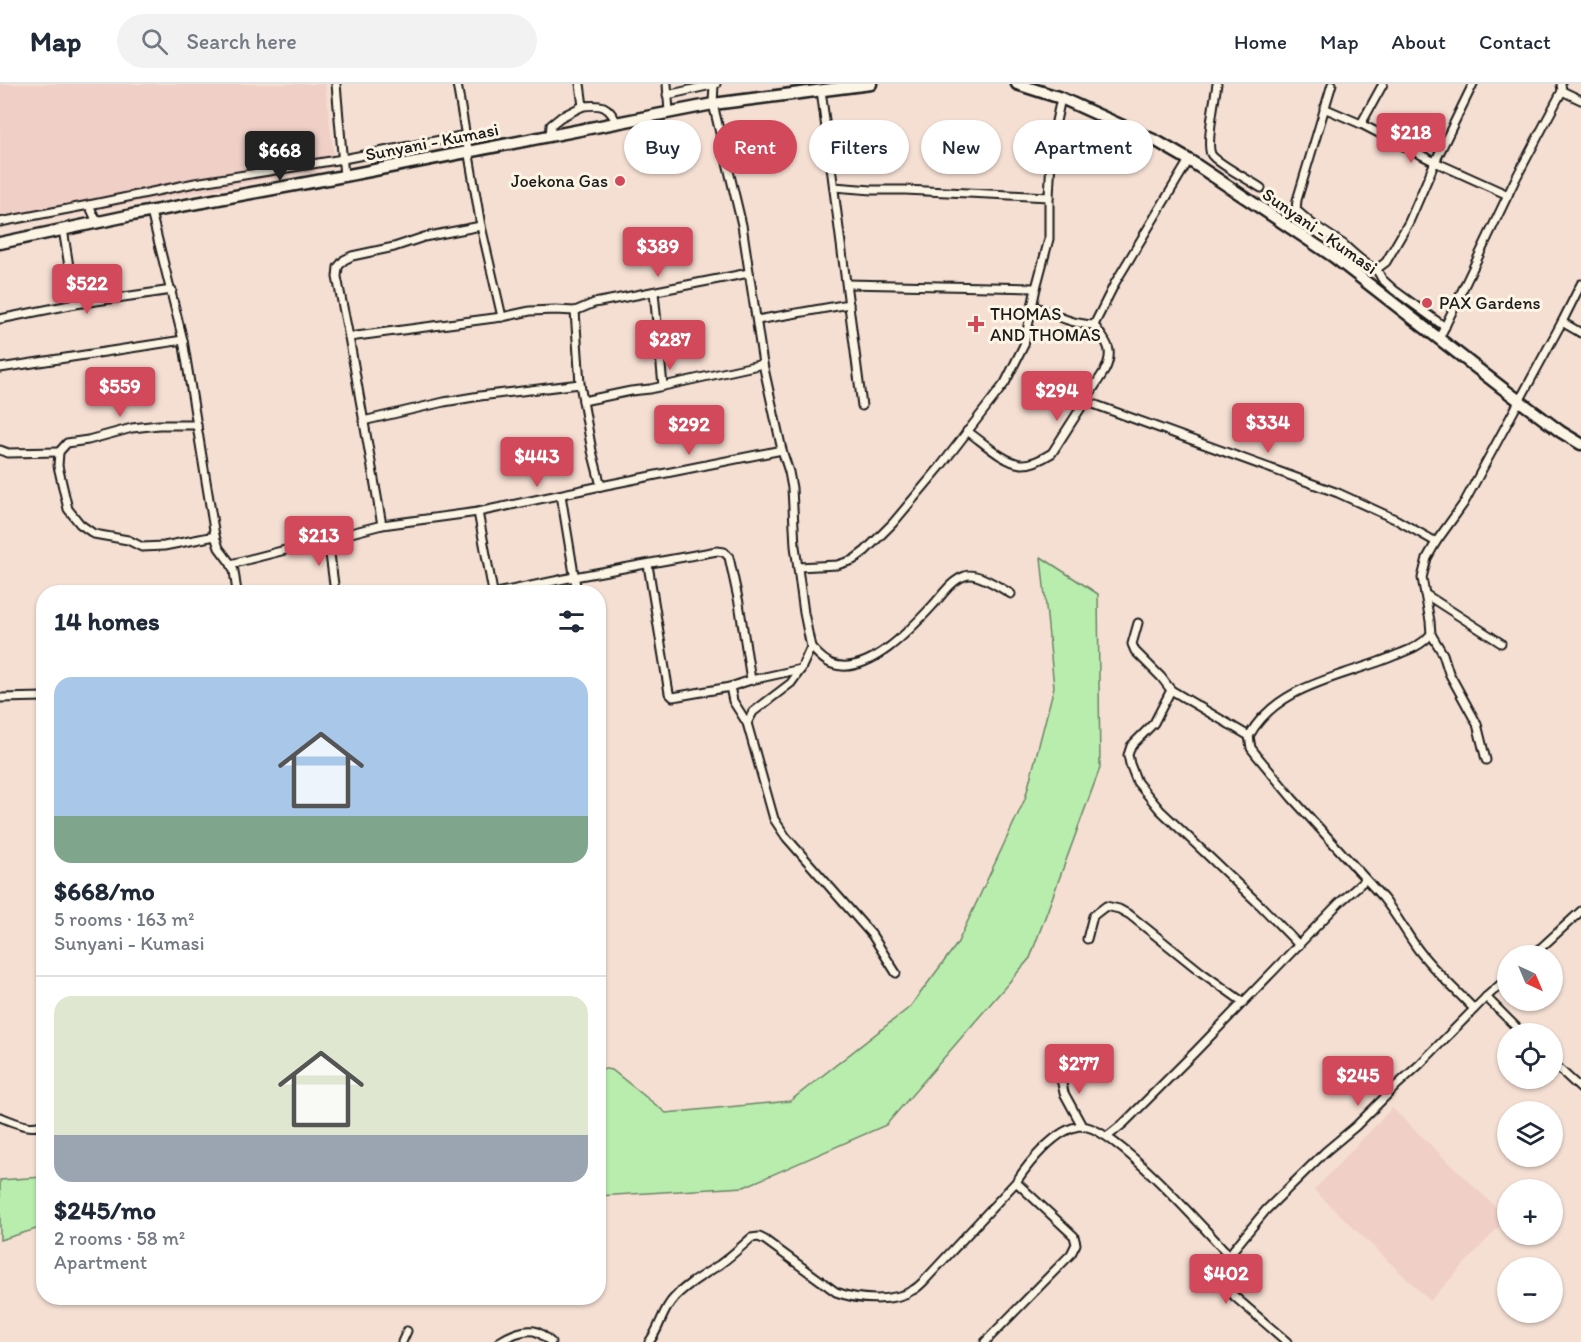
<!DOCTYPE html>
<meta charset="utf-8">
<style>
body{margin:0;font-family:Itim,sans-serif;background:#f2f2f3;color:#1f2937;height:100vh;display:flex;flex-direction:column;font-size:22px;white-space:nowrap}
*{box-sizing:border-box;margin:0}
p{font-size:20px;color:#747a83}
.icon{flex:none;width:33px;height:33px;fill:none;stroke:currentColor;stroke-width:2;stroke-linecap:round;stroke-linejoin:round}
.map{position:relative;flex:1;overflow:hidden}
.panel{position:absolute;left:36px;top:501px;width:570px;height:720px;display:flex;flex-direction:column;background:#fff;border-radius:24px;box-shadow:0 2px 4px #0004}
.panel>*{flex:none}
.banner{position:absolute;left:624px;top:36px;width:570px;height:54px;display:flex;gap:12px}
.needle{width:39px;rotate:136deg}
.fabs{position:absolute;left:1497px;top:861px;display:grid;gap:12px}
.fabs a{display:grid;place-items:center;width:66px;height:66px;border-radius:50%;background:#fff;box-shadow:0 2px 4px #0004;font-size:30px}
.price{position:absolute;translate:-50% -51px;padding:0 14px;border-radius:6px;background:#d1495b;color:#fff;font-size:20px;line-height:39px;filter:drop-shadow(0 2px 3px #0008)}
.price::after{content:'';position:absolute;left:50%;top:36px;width:18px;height:14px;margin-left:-9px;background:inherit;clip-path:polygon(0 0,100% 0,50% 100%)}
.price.on{background:#222;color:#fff}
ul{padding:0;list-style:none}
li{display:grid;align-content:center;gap:12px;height:318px;padding:0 18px}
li+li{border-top:2px solid #e0e1e3}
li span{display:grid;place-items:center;height:186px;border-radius:18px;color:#555}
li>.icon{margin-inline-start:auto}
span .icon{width:108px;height:108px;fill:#fffc;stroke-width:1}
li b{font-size:26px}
h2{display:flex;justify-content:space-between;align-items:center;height:72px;padding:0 18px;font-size:26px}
.pill{padding:0 21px;border-radius:27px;background:#fff;box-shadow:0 2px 4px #0004;font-size:21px;line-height:54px}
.pill.on{background:#d1495b;color:#fff}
header{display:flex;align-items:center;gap:36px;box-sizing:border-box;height:84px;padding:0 30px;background:#fff;border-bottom:2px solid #e0e1e3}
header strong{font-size:28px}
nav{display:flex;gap:33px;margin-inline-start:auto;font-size:21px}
.search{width:420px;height:54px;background:#f2f2f3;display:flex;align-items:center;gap:15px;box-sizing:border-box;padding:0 21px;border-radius:33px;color:#747a83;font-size:22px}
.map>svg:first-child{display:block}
.built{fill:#f0cfc6}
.green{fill:#b9edae;stroke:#6a8465;stroke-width:1.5}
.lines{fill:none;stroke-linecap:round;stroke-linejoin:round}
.minor-casing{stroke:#1c1c1c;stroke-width:11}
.primary-casing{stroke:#1c1c1c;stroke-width:15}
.minor{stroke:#fcf5e5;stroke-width:7}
.primary{stroke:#fcf5e5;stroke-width:10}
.poi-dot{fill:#d1495b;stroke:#fcf5e5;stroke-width:2}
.labels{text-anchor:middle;stroke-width:6;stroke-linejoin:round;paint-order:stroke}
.street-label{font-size:18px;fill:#1c1c1c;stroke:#fcf5e5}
.poi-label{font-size:18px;fill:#1c1c1c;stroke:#fcf5e5;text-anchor:start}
</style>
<header>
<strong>Map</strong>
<div class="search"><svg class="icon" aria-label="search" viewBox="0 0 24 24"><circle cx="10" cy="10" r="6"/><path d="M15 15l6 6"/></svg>Search here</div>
<nav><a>Home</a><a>Map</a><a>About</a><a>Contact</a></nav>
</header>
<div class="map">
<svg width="1581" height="1258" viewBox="0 0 1581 1258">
<rect width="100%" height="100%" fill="#f5dfd3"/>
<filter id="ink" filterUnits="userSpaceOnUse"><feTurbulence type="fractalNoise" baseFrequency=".0167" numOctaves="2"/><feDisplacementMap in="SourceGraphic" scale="12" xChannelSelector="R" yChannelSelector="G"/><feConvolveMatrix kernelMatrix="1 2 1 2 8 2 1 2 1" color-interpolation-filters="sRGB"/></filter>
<g filter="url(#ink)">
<g class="built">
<path d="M0 0H325L335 83 0 143Z"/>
<path d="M1392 1024 1507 1134 1430 1217 1314 1106Z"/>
</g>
<g class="green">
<path d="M1041 473 1098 510 1100 684 1030 874 886 1041 744 1103 599 1112V984L612 986 666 1029 790 1017 910 923 957 860 1025 715 1054 603Z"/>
<path d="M43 1093V1143L0 1156V1096Z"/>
</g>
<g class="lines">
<defs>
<g id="minor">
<path d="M336 0 344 92"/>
<path d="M457 0 481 142 502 233"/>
<path d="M580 0 583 22C602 20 608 21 617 39"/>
<path d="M667 0 669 28"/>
<path d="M714 0 713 20 742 141 763 280 782 366 789 388 792 404 795 462 804 529 811 563 801 585 791 599 753 628 747 639"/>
<path d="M1217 0C1215 14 1206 59 1211 70 1215 78 1251 97 1261 104"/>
<path d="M1332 0 1297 116 1296 126 1311 139 1343 160 1334 173"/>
<path d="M821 6 862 322"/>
<path d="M1562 7 1581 16"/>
<path d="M667 11 716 0"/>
<path d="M1324 24 1361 40 1435 78 1508 111"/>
<path d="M1361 40 1383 0"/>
<path d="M550 52 551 41 561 33 583 22"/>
<path d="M834 103 872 106H905L1049 113"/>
<path d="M89 121 195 99 343 75 466 51"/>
<path d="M151 128 183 256 215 452 219 464 231 480 234 487 237 508"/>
<path d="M0 138 89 121 97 138"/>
<path d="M63 145 75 220"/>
<path d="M1343 160C1350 166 1369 185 1377 184 1381 183 1383 180 1386 178L1409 138 1435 78 1473 0"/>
<path d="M1376 184 1382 195 1394 206 1445 243"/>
<path d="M847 200 1036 204"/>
<path d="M654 208 663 302"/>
<path d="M1032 221C1053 230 1070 240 1094 241"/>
<path d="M575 227 580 300 592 367 601 402"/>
<path d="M0 235 75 220 172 206"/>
<path d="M757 236 849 220"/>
<path d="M1562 238 1581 249"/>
<path d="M1094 241 1115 199 1189 76"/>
<path d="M349 253 502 233 530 227 555 226 575 227 594 219 605 217 749 189"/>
<path d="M1439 255 1515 96 1562 7 1561 0"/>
<path d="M0 284 183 256"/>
<path d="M583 317 631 307 650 305 763 280"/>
<path d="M1085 317 1338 409 1397 436 1436 458"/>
<path d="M363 337 444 318 480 312 580 300"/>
<path d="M197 341H159L132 344 88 356 67 359 59 368 58 382 68 425 80 440 94 450 128 456 142 463 164 462 215 452"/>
<path d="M967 347C982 357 1003 378 1021 380 1030 381 1044 374 1052 369L1105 286C1115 265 1106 258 1094 241"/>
<path d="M0 366 8 369 59 368"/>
<path d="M561 411 577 508"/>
<path d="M478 428 493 508"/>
<path d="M382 441 349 253 337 193 338 183 344 176 352 172 394 163 424 153 481 142"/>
<path d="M328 455 335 508"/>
<path d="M231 480 382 441 478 428 601 402 782 366"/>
<path d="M648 481 669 609 673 613 730 603 751 596 801 585"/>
<path d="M798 483 837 481 853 476 865 467 893 439 940 383 1005 299 1024 261 1036 204 1049 155V113L1052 56 1061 14"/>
<path d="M501 508 574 493 717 467 724 468 729 473 739 519 751 596"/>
<path d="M1425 510 1501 559"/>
<path d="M1138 539 1132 560 1135 567 1161 593 1171 606 1249 652C1278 599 1346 593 1396 571 1409 566 1421 562 1431 550"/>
<path d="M811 563C817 569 823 577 832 580 868 593 913 543 934 520 943 510 952 496 965 492 976 487 1001 504 1011 510"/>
<path d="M730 603 733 617 747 639 774 735 786 753 872 851 896 889"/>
<path d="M1171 606 1154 639 1131 662 1128 671 1130 680 1137 698 1160 726 1262 823 1299 861"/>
<path d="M0 614 44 613"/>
<path d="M1249 652 1251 664 1258 673 1292 714 1383 814C1396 830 1405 847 1417 864 1433 886 1455 905 1474 925"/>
<path d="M1486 676 1477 640 1449 589 1443 570 1431 550 1430 537 1422 494 1427 474 1436 458 1464 419 1562 238 1581 200"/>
<path d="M1087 855 1093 832 1106 822 1119 825 1130 831 1201 888 1243 918"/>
<path d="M1532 872 1581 827"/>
<path d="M1486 913 1523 950"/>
<path d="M1552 978 1581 1005"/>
<path d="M1059 986 1064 1009 1082 1042"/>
<path d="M0 1033C14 1038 30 1047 44 1040"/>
<path d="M1108 1052 1124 1039 1195 968 1339 819 1365 796"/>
<path d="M1016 1098C1028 1080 1056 1044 1081 1042 1113 1041 1204 1145 1229 1171"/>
<path d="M402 1258 407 1247"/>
<path d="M499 1258C508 1252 523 1245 534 1247 540 1248 546 1254 551 1258"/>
<path d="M649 1258C660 1245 662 1226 674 1214 686 1200 704 1191 719 1181 730 1173 741 1163 751 1154L759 1153 765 1156 836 1208C857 1216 893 1219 913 1206 917 1204 921 1200 924 1197L1016 1098 1074 1152 1076 1160 1071 1170 985 1258"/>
<path d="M1287 1258 1219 1199 1217 1192 1219 1184 1229 1171 1266 1126 1325 1068 1356 1042 1396 1002 1420 980 1486 913 1508 894"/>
</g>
<g id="primary">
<path d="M1017 0 1061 14 1158 58 1189 76 1334 173 1501 303 1561 348 1581 360"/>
<path d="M0 159 132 131 344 92 713 20 871 0"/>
</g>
</defs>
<use href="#minor" class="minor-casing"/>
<use href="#primary" class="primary-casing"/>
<use href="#minor" class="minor"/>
<use href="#primary" class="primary"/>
</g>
</g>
<g class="poi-dot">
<circle cx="620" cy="97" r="6"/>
<circle cx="1427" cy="219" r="6"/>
<path d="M973 231h6v6h6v6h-6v6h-6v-6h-6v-6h6z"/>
</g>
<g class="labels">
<g class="street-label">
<text transform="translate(432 58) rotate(-11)" y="6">Sunyani - Kumasi</text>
<text transform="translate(1320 147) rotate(35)" y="6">Sunyani - Kumasi</text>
</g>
<g class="poi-label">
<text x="608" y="103" text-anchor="end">Joekona Gas</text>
<text x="1439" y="225">PAX Gardens</text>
<text x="990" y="236">THOMAS<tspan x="990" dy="21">AND THOMAS</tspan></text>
</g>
</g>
</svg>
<div class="fabs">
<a><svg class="needle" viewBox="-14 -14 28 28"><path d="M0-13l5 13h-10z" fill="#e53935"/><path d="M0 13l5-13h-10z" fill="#747a83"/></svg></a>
<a><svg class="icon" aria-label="locate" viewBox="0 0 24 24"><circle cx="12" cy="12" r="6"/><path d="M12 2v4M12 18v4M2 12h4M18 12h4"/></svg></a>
<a><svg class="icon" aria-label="layers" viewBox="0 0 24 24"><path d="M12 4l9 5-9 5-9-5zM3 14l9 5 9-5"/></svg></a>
<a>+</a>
<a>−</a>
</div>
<b class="price" style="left:1411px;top:80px">$218</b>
<b class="price on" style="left:280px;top:98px">$668</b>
<b class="price" style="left:658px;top:194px">$389</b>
<b class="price" style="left:87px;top:231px">$522</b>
<b class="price" style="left:670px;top:287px">$287</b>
<b class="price" style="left:120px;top:334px">$559</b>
<b class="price" style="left:1057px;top:338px">$294</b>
<b class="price" style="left:1268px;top:370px">$334</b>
<b class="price" style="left:689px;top:372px">$292</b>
<b class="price" style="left:537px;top:404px">$443</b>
<b class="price" style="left:319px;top:483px">$213</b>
<b class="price" style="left:1079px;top:1011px">$277</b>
<b class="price" style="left:1358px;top:1023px">$245</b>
<b class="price" style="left:1226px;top:1221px">$402</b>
<div class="banner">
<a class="pill">Buy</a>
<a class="pill on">Rent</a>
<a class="pill">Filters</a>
<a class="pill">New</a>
<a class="pill">Apartment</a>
</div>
<section class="panel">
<h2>14 homes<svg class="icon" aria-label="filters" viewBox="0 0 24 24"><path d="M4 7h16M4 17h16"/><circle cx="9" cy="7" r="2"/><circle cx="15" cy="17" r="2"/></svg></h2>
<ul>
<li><span style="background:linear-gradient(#a9c7e8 75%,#7fa58c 0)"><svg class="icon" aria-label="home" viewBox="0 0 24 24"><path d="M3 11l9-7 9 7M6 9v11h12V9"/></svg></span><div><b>$668/mo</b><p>5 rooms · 163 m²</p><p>Sunyani - Kumasi</p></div></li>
<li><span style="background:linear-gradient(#dfe7d0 75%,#9aa5b1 0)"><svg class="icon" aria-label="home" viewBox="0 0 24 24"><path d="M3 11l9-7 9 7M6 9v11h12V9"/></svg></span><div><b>$245/mo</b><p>2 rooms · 58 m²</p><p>Apartment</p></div></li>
</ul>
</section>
</div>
